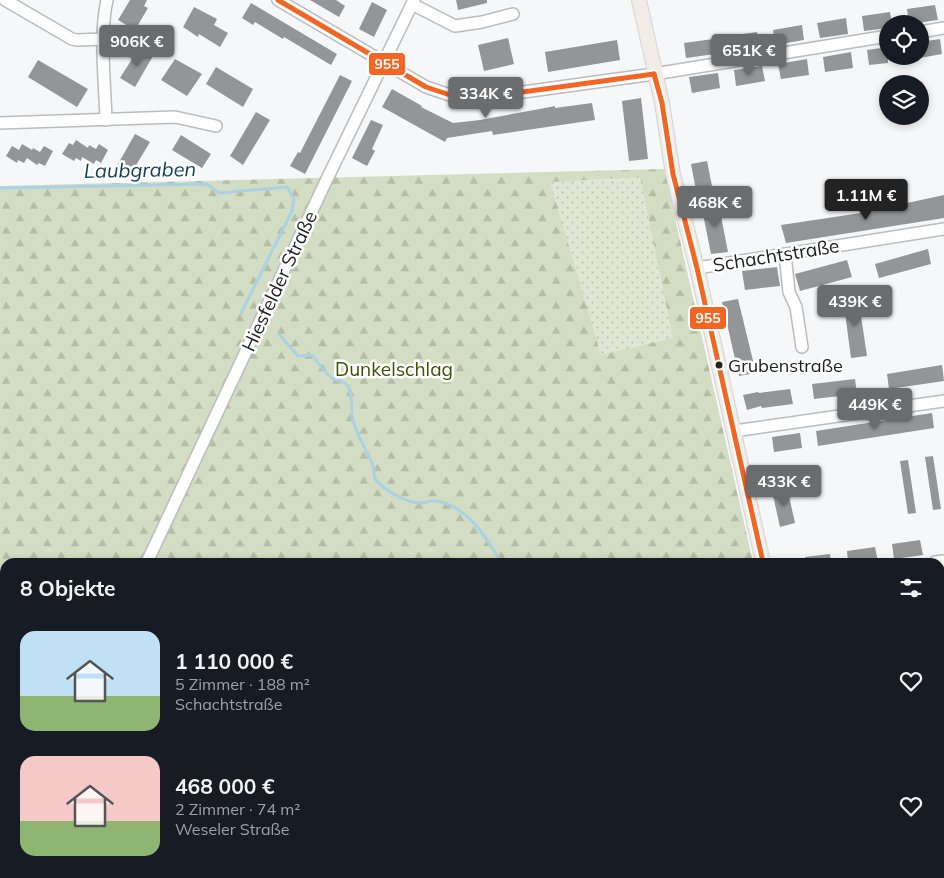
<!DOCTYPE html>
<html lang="de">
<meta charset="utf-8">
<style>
body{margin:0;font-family:Mulish,sans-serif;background:#242831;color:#f1f3f6;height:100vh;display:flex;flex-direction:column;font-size:19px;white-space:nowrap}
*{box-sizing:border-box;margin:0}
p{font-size:16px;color:#9ea1a6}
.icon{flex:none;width:28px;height:28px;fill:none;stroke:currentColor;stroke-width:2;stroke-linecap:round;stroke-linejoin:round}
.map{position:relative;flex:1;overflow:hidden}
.panel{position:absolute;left:0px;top:558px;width:945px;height:321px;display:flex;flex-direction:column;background:#171b24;border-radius:15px 15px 0 0;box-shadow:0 2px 8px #0003}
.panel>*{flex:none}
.fabs{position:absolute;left:879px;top:15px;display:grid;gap:10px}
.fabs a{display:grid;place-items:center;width:50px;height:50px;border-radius:50%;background:#171b24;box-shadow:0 2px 8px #0003;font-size:25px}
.price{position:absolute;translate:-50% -42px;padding:0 11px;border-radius:5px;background:#6b6c6d;color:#fff;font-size:16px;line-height:32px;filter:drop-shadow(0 1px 2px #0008)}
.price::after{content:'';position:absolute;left:50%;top:30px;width:15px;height:11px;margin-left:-8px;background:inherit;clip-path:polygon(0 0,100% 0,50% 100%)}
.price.on{background:#222;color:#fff}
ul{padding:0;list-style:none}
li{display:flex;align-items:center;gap:15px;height:125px;padding:0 20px}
li span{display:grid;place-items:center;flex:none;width:140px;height:100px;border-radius:15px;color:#555}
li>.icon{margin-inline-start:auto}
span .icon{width:60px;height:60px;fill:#fffc;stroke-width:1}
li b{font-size:21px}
h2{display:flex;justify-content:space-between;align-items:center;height:60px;padding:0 20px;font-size:21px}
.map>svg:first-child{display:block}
.grass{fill:#dfe7d4}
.forest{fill:url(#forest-firs)}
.park{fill:url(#park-dots)}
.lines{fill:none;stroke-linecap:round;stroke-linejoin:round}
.stream{stroke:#abd1e5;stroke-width:3}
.building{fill:#949597}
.minor-casing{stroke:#bbbcbd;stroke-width:14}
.major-casing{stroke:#d4d4d5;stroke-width:16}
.highway-casing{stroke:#d4d4d5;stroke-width:19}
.minor{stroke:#fefefe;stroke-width:11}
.major{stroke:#f1ece5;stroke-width:14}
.highway{stroke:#e8dfd4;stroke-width:16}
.bus-1-casing{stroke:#fff;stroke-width:9}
.bus-1{stroke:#f26522;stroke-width:5}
.bus-dot{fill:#202122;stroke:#fff;stroke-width:2}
.labels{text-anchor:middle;stroke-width:5;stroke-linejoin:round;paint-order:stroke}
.bus-label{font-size:18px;fill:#202122;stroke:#fff;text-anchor:start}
.street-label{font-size:19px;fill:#202122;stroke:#fff}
.park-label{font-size:19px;fill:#3e5000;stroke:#fff}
.water-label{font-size:20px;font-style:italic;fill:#113f52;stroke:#fff}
.line-badge{stroke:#fff;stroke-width:2}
.badge-label{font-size:14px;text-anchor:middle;font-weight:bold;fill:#fff}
</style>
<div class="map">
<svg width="944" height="878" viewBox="0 0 944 878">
<defs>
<pattern id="forest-firs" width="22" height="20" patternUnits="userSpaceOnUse" patternTransform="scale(1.25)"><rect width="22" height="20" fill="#d3ddc3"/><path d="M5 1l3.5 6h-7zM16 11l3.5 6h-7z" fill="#b5bda7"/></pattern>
<pattern id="park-dots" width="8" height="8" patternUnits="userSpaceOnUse" patternTransform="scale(1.25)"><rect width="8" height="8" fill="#dfe7d4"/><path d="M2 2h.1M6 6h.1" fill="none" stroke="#bfc6b6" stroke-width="1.8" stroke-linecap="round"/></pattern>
</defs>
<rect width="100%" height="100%" fill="#f6f7f9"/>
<g class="grass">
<path d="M0 602 5 605V627L0 625Z"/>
<path d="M502 874H572L588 878H511Z"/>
</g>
<g class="forest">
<path d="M666 169 677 227 753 562H5V605L0 602V186Z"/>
<path d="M0 625 5 627V789L0 787Z"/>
<path d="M289 874H502L511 878H303Z"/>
<path d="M572 874H825L826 878H588Z"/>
</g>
<path class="park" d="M640 177 673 338 601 355 550 182Z"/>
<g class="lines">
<g class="stream">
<path d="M0 188 206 184 220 193 287 187 294 199 292 211 241 313"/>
<path d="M279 334 298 356 312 355C318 361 324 374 332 378 337 381 345 381 348 386 353 395 351 407 352 416 355 434 367 449 373 466 374 470 373 476 376 480 385 491 408 504 423 503 428 502 432 500 437 501 468 507 486 537 501 562"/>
<path d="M633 874C642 878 650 875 659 878"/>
</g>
</g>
<g class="building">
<path d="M130 0H147L144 6 148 8 135 30 118 20Z"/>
<path d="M310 0H336L345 6 339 17Z"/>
<path d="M456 0H487V3L458 10Z"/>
<path d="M372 2 387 10 374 37 359 29Z"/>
<path d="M251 3 337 54 331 65 284 37 283 39 255 22 253 25 242 18Z"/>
<path d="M935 5 938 20 909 24 907 9Z"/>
<path d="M194 7 217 19 214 25 228 33 220 47 199 34 198 37 183 27Z"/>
<path d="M890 12 892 24H888V28L864 31 862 16Z"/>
<path d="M846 18 848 34 820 38 817 23Z"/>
<path d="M802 25 804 40 775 45 773 30Z"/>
<path d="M757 32 759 47 731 52 729 36Z"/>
<path d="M508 38 514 64 484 71 478 45Z"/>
<path d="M713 39 715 54 686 58 684 43Z"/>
<path d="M940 39 942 54 920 58V42Z"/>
<path d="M617 40 620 60 548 72 545 52Z"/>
<path d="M888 47V63L869 65 867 50Z"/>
<path d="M139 48 153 56 135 87 120 78Z"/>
<path d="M851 52 853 68 825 72 823 57Z"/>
<path d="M175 59 202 74 187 96 161 80Z"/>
<path d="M807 59 809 75 781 79 778 64Z"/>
<path d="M38 60 88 89 77 107 28 77Z"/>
<path d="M762 66 765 81 736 86 734 70Z"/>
<path d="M216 67 253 89 243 107 206 84Z"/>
<path d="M718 73 720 88 692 93 689 77Z"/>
<path d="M340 75 352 81 305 174 290 166 298 152 300 153Z"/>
<path d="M392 89 422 106 421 107 453 123 480 120 545 108 555 106V108L592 103 595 120 493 135 492 131 447 138 445 142 382 107Z"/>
<path d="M641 98 648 159 629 161 622 101Z"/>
<path d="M256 112 270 120 243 165 230 156Z"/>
<path d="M371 120 383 125 372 149 375 151 367 166 352 158Z"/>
<path d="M135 134 150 142 132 172 118 164Z"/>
<path d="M181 135 211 154 202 168 172 150Z"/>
<path d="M76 140 88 148 89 145 96 149 99 144 108 150 101 163 96 160 94 164 82 157 81 161 76 158 74 161 62 154 69 143 73 145Z"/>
<path d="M22 144 32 150 33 148 40 152 44 146 53 151 45 166 39 163 37 165 27 158 24 163 18 160 17 163 6 156 12 146 19 150Z"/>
<path d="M707 161 712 186 696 190 691 164Z"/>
<path d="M944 195V218L786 243 781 225 894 208V206L907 204V203Z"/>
<path d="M718 201 728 252 711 254 701 204Z"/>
<path d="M928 249 931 264 879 278 875 264Z"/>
<path d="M847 260 852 277 800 291 795 274Z"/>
<path d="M777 267 780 286 745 290 742 271Z"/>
<path d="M858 296 867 356 851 358 843 298Z"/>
<path d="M738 299 756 373 739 376 722 302Z"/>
<path d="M942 365 944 381 889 389 887 374Z"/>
<path d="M855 379 857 394 814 399 812 384Z"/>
<path d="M790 389 793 404 762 408 761 406 747 410 743 395 758 392 759 393Z"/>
<path d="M932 413 934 428 818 446 816 431Z"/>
<path d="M800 433 802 448 774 452 772 437Z"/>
<path d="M933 456 941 509 933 510 925 457Z"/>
<path d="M908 460 916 513 908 514 900 461Z"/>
<path d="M787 487 795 523 780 527 772 491Z"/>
<path d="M920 540 923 555 894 559 892 544Z"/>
<path d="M875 547 878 562H848L847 551Z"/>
<path d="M830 554 831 562H805V557Z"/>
</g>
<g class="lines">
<defs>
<g id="minor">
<path d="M5 0 72 39 77 40 104 39"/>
<path d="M278 0 426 87 456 97 494 96 654 74 888 36"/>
<path d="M412 4 455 26 482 22 513 14"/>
<path d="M920 32 944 28"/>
<path d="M106 120C105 83 99 35 107 0"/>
<path d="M0 123 175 117 216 126"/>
<path d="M785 254 789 292 796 307 802 347"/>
<path d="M697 268 944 229"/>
<path d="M734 431 944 401"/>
<path d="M147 562 326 181 414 0"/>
<path d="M935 562 944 561"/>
<path d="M0 874 5 863"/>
</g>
<g id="major">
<path d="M639 0 662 103 673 174 697 268 763 562"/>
<path d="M832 874 833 878"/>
</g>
<g id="highway">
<path d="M0 815 5 817"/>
<path d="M0 844 5 846"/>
<path d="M0 860 5 861"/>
<path d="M42 874 54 878"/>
<path d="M76 874 87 878"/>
<path d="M165 874 178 878"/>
</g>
</defs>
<use href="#minor" class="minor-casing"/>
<use href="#major" class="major-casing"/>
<use href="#highway" class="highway-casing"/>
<use href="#minor" class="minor"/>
<use href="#major" class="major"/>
<use href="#highway" class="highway"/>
<defs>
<g id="bus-1">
<path d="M278 0 426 87 456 97 494 96 654 74"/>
<path d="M654 74 662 103 673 174 697 268 763 562"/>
</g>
</defs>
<use href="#bus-1" class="bus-1-casing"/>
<use href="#bus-1" class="bus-1"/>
</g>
<circle class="bus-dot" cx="719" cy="365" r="4.5"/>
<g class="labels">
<g class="bus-label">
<text x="728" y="372">Grubenstraße</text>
</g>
<g class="street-label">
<text transform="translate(776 255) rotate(-9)" y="7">Schachtstraße</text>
<text transform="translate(279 281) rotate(-65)" y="7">Hiesfelder Straße</text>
</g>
<g class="park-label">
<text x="394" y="376">Dunkelschlag</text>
</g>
<g class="water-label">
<text transform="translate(140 170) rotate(-1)" y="7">Laubgraben</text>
</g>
</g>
<g class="line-badge">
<rect x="368" y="52" width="38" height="24" rx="5" fill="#f26522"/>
<rect x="689" y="306" width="38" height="24" rx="5" fill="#f26522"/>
</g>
<g class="badge-label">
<text x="387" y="69">955</text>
<text x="708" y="323">955</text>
</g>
</svg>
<div class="fabs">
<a><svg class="icon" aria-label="locate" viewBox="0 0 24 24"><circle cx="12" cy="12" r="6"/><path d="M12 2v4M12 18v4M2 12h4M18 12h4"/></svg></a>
<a><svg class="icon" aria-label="layers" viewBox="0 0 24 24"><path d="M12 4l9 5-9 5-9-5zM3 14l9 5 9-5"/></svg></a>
</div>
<b class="price" style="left:137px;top:67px">906K €</b>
<b class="price" style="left:749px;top:76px">651K €</b>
<b class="price" style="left:486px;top:119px">334K €</b>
<b class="price on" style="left:866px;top:221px">1.11M €</b>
<b class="price" style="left:715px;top:228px">468K €</b>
<b class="price" style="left:855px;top:327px">439K €</b>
<b class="price" style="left:875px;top:430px">449K €</b>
<b class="price" style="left:784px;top:507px">433K €</b>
<section class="panel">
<h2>8 Objekte<svg class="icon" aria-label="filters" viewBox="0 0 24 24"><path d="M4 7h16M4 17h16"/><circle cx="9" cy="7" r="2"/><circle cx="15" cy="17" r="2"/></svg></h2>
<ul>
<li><span style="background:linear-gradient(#bfe0f5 65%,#8fb573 0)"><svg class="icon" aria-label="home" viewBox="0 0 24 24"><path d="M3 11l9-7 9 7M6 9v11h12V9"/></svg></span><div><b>1 110 000 €</b><p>5 Zimmer · 188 m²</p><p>Schachtstraße</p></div><svg class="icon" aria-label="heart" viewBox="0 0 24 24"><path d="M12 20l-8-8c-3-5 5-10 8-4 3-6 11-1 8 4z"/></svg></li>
<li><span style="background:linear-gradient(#f6c9c9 65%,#8fb573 0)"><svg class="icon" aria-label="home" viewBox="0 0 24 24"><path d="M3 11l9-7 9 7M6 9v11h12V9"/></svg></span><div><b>468 000 €</b><p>2 Zimmer · 74 m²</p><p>Weseler Straße</p></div><svg class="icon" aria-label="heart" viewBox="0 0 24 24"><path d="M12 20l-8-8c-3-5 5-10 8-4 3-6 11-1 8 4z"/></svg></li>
</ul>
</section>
</div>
